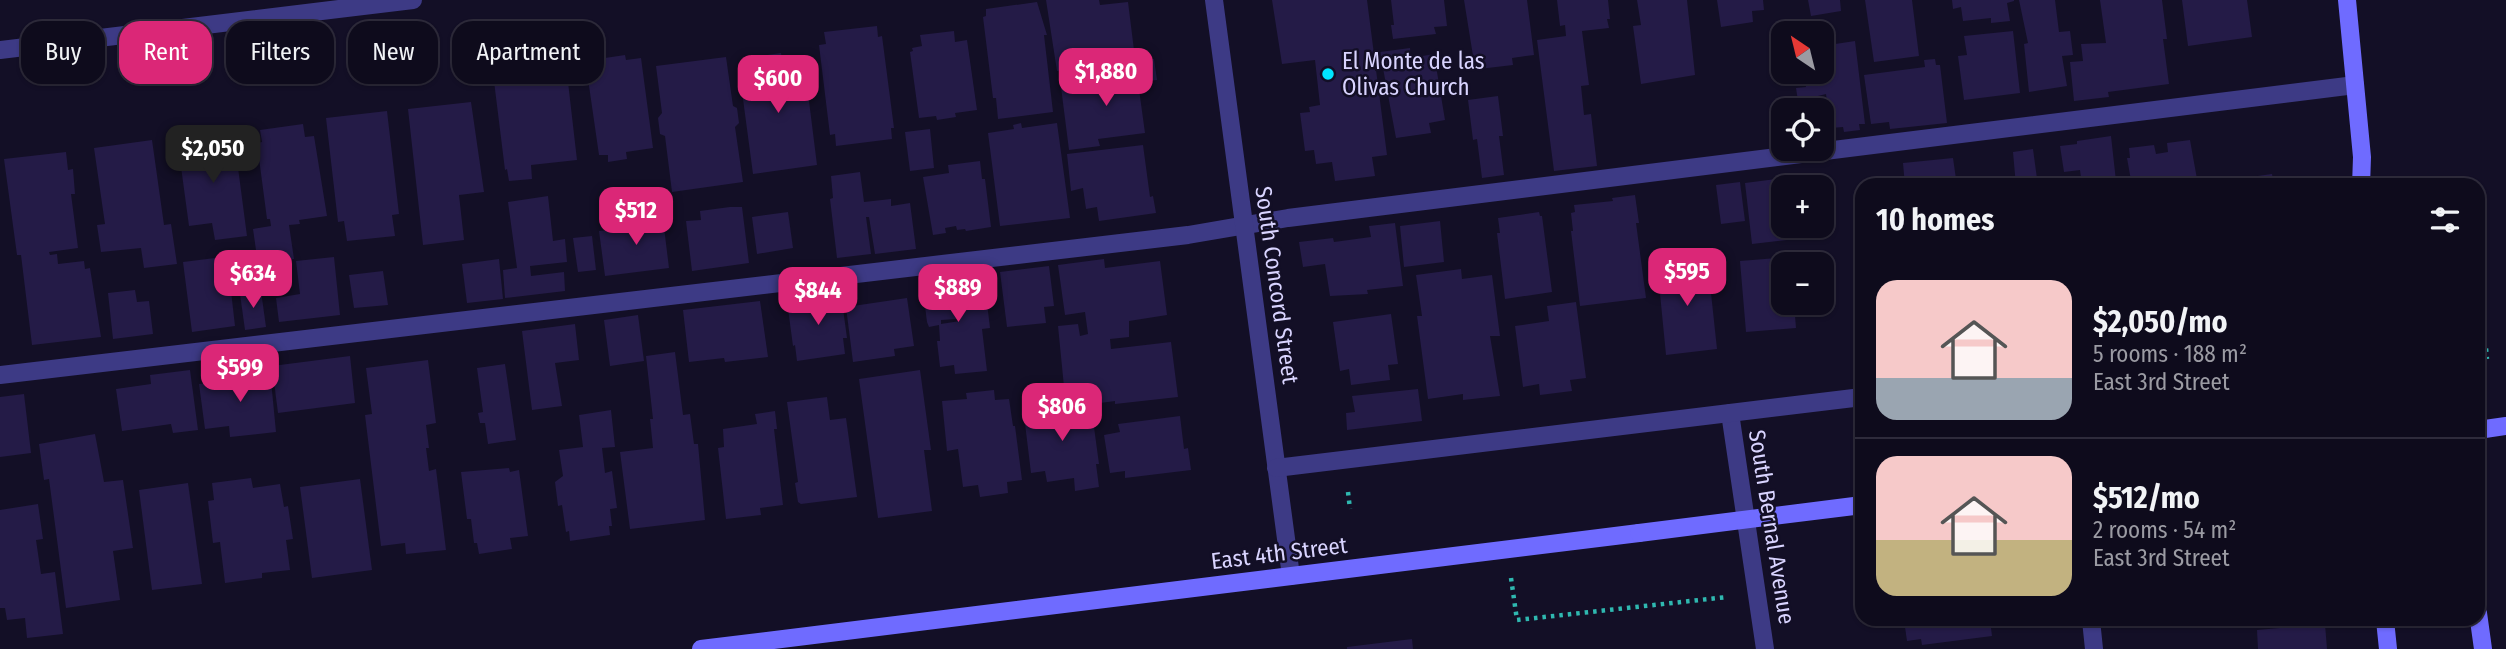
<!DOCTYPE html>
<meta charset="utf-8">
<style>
body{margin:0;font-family:"Fira Sans Condensed",sans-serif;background:#171425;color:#f1f3f6;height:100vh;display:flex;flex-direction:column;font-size:26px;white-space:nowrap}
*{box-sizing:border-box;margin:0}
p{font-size:23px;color:#9b9ba3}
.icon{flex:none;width:38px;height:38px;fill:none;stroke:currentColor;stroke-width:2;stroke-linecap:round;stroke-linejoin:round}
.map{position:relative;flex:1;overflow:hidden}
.sheet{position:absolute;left:1855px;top:178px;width:630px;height:448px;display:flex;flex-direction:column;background:#0e0b1c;border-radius:21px;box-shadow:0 2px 5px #0004,0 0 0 2px #2e2b3b}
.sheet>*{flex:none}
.banner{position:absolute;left:21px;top:21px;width:665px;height:63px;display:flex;gap:14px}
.needle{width:46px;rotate:325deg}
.tools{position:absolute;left:1771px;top:21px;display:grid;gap:14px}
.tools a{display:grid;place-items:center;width:63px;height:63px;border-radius:14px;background:#0e0b1c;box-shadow:0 2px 5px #0004,0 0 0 2px #2e2b3b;font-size:35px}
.price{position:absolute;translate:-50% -60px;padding:0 16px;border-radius:14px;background:#db2777;color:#fff;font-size:23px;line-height:46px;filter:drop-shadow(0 2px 4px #0008)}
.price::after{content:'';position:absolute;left:50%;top:42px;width:21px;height:16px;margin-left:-10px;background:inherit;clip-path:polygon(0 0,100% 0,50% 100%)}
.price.on{background:#222;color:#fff}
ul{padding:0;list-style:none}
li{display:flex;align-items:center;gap:21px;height:175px;padding:0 21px}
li+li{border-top:2px solid #2e2b3b}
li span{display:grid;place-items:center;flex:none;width:196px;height:140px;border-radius:21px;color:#555}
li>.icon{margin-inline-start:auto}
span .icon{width:84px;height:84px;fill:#fffc;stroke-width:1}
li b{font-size:30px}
h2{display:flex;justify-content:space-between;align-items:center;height:84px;padding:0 21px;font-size:30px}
.tag{padding:0 24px;border-radius:21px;background:#0e0b1c;box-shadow:0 2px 5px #0004,0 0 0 2px #2e2b3b;font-size:24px;line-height:63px}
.tag.on{background:#db2777;color:#fff}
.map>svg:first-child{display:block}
.building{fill:#241b47}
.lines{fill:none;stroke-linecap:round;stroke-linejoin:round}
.path{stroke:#2fb8b0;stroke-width:4.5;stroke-dasharray:3.5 5;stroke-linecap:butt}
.lane{stroke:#3d3a85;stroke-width:18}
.street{stroke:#3d3a85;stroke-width:18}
.secondary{stroke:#6f6bff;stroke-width:18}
.secondary-bridge{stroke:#6f6bff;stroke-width:18}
.poi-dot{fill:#00e5ff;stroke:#130f26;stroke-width:2.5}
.labels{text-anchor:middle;stroke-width:5;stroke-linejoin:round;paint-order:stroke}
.poi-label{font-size:23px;fill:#d9d4ff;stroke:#130f26;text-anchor:start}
.street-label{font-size:23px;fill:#d9d4ff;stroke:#130f26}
</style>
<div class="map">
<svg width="2506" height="649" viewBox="0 0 2506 649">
<rect width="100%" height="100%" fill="#130f26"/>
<g class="building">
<path d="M1046 0H1099L1100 5 1128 2 1135 58 1057 71Z"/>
<path d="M1272 0H1367L1387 155 1372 157 1375 176 1335 181 1332 162 1316 164 1314 150 1305 151 1300 113 1310 112 1309 107 1320 105 1315 60 1282 64Z"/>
<path d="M1391 0H1444L1447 26 1434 27 1436 34 1393 39 1391 25H1394Z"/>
<path d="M1464 0H1527L1534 55 1512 58 1513 65 1479 69V62H1474Z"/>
<path d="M1557 0H1608L1610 19H1607L1609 28 1582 31 1589 85 1581 86 1584 115 1591 114 1597 166 1554 171 1537 40 1566 36 1565 25 1560 26Z"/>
<path d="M1637 0H1687L1695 75 1641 84 1633 26 1641 25Z"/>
<path d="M1717 0H1763L1764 10 1752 11 1753 22 1721 27Z"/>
<path d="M1808 0H1840L1841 11 1811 16Z"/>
<path d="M1865 0H1912L1919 56 1874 62Z"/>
<path d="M1952 0H2014V1L2007 3 2010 21 1991 23V18L1963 21 1961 7 1953 9Z"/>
<path d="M2019 0H2055L2059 32 2070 31 2073 55 2062 56 2067 86 2029 92 2024 44 2028 43Z"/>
<path d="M2100 0H2162L2167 39H2163L2169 84 2108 92 2109 97 2074 101 2070 62 2083 61 2081 44 2106 43Z"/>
<path d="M2182 0H2247L2252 37 2188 46Z"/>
<path d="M1037 2 1047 35H1044L1053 112 998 119 996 98H993L983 17 986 16V9Z"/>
<path d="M877 26 878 37 882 36 894 128H891L892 139 836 146 835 134 830 135 819 45 826 44 824 32Z"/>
<path d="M954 31 955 42 967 40 977 110 955 113 956 117 937 120 936 116 919 118 910 52 913 51 912 48 922 46 920 35Z"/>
<path d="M2013 31 2020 93 1964 100 1958 56 1967 55 1964 36Z"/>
<path d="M1855 41 1865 124H1859L1860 130 1844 132 1843 127 1831 128 1826 94 1798 101 1796 88 1806 87 1803 72H1822V46Z"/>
<path d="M1410 48 1411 58 1434 54 1445 120 1429 123 1431 133 1396 138 1380 52Z"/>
<path d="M542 52 543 58 565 56 577 160 531 165 532 179 509 181 507 169 505 170 492 65 515 62 514 55Z"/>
<path d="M781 53 783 64 804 61 817 165 753 174 739 69 761 67 760 56Z"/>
<path d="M625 55 626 60 641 58 653 148 626 152 627 159 608 162V155H599L586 65 606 62 605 58Z"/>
<path d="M726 57 733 106 737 108 739 123 735 127 743 182 672 192 665 136 660 134 658 118 662 113 656 66Z"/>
<path d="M1154 59 1157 80 1138 82 1145 133 1098 139 1100 146 1069 150 1061 87 1129 79 1127 63Z"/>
<path d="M1935 59 1936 65H1940L1947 123 1890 129 1889 122 1871 124 1864 75 1925 67 1924 60Z"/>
<path d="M1498 96 1503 136H1499L1504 175 1482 178 1477 139 1473 140 1468 100Z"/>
<path d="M1825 101 1829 138 1822 139V110H1788V106Z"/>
<path d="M471 102 484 192 459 195 464 240 423 245 408 109Z"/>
<path d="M387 111 399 214 392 215 395 236 347 241 344 221 338 222 326 118Z"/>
<path d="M1021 123 1022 128 1057 123 1070 218 1000 226 988 133 1014 129 1013 125Z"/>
<path d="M303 124 305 137 314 136 327 216 299 220 300 224 289 225 294 259 258 264 253 229 271 226 270 219H267L257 143 262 142 260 130Z"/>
<path d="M930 129 934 168 910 171 905 132Z"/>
<path d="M232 133 233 146 235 145 247 236 215 240 212 223 189 226 179 152H182L181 140Z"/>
<path d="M2111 136 2116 181 2082 185 2080 170 2064 172 2060 146 2077 144V141Z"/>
<path d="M152 140 164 225 171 224 177 264 144 268 141 248 101 252 97 225 105 224 94 148Z"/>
<path d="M2190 140 2197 179 2178 181V186H2132L2127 158H2130L2129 148 2154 145 2156 154 2168 152 2167 143Z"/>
<path d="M1143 145 1150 197 1153 196 1156 213 1099 221 1097 207 1086 209 1083 188 1071 191 1067 154Z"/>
<path d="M2033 149 2038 186H2016L2013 152Z"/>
<path d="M66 152 68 170 73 169 75 194H71L78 248 49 252 50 255 57 254 58 264 84 261 85 269 90 268 101 337 32 345 21 255H17L4 159Z"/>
<path d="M1953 158 1957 186H1905L1903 163Z"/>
<path d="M980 161 982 179H985L991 227 966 231 965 229 957 230 956 226 945 228 946 233 933 235 923 177 949 173 948 165Z"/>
<path d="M860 172 864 202 891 199V206L910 203 916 249 875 254 869 217H866L871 254 837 258 830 199 833 198 831 176Z"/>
<path d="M2272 174 2274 186H2216L2215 182Z"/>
<path d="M1792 177 1794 187H1783V226H1795L1796 239 1752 244 1745 183Z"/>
<path d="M1740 182 1745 221 1721 224 1716 185Z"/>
<path d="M1635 195 1639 223H1636L1646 298 1580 306 1571 231H1573L1571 213 1575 212 1574 205 1613 201 1612 198Z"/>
<path d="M548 196 553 241 565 239 567 262 530 266 531 276 564 272 565 291 505 298 503 270 517 268 508 202Z"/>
<path d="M730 207H742L749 263 692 271 686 221 701 220 700 211Z"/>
<path d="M662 211 669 268 605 276 599 231 639 227 638 214Z"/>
<path d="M788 212 793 248 757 254 752 217Z"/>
<path d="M1539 212 1540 216H1542L1552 292 1505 299 1497 233H1500L1498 218Z"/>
<path d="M1440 221 1444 262 1404 267 1400 226Z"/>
<path d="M1395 223 1403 286 1367 290 1368 294 1330 296 1325 264 1303 267 1299 242 1333 238 1334 242 1371 237 1369 226Z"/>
<path d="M592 236 596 270 578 272 573 238Z"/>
<path d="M239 255 244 289 231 291 235 326 192 332 183 262Z"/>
<path d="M1691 255 1692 267 1708 265 1717 349 1666 355 1658 273 1673 272 1671 257Z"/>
<path d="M334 257 340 315 279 322 276 298 300 294 296 261Z"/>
<path d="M1789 257 1790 264H1783V303H1794L1796 328 1746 332 1740 261Z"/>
<path d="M499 259 503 299 467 303 462 264Z"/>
<path d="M1104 259 1105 268 1160 261 1167 315 1129 321V337L1110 339 1111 349 1171 342 1178 397 1115 404V401L1100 403 1098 393 1065 397 1058 326 1078 324 1080 336 1088 334 1085 312 1065 315 1058 265Z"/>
<path d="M1049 266 1054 306 1044 307 1046 323 1007 327 1000 272Z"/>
<path d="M1461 269 1462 279 1492 275 1500 336H1490L1500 396 1463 400V394L1428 399 1417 316H1422L1416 275Z"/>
<path d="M383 271 388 305 354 308 349 275Z"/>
<path d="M973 275 976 297 953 299 956 319 941 320V324L960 321 958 307 987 303 990 328 982 329 987 371 955 374 954 365 940 367 937 341H940L939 325 929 327 927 322 922 283Z"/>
<path d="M135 290 137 302 149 301 153 334 113 339 108 293Z"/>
<path d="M261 291 266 327 245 330 240 294Z"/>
<path d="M841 294 847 338H843L845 354 797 361 795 345 793 346 787 301Z"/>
<path d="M907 298 914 346 894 349 895 356 853 362 846 307Z"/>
<path d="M760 301 768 357 725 362 724 358 689 362 683 310Z"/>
<path d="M1576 302 1586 378 1570 380 1572 391 1540 395 1539 384 1523 387 1515 326 1549 321 1547 306Z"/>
<path d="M1391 314 1398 364 1388 365 1390 380 1351 385 1349 369 1340 371 1333 322Z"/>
<path d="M638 315 644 361 610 366 604 320Z"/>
<path d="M575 324 579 360 555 363 562 406 532 410 522 331Z"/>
<path d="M675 352 683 415 690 414 694 444H698L705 520 630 529 620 452 653 448 650 419H653L646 356Z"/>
<path d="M350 356 355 403 278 413 272 366Z"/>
<path d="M428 360 436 423 426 425 429 448H426L429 471 436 469 446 550 406 554 405 543 381 546 365 415 372 414 366 368Z"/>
<path d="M505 364 516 440 488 444 485 423H480L478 413 483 412 477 368Z"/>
<path d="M190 370 198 430 173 433 171 424 122 431 116 389 151 384 150 375Z"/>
<path d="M270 370 276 432 230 437 229 426 205 429 199 384 226 381V375Z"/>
<path d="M920 370 931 450H924L932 511 878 518 859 379Z"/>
<path d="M1418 389 1422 421 1347 430 1346 413 1355 412 1352 396Z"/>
<path d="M994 390 995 400 1009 399 1013 426H1015L1022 480 1007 482 1008 493 980 497 978 485 963 487 958 449 947 451 942 401 967 399 966 393Z"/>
<path d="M24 394 31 453 0 457V397Z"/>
<path d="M1050 396 1053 411 1091 405 1099 464H1096L1099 487 1075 491 1074 478 1047 482 1045 471 1031 473 1023 407 1026 399Z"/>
<path d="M827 397 830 420 846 418 857 497 801 504 798 502 795 483 798 482 787 402Z"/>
<path d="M611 410 615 447 602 448 605 473 612 471 617 508 610 509 612 526H609L610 535 570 541 569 531 566 532 562 505 558 506 555 482 563 476 559 450 583 447 579 415Z"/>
<path d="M775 411 777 429H774L783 505 760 508 761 515 726 519 718 448 724 447 723 429 757 424 755 414Z"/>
<path d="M1180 416 1184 449 1188 448 1191 470 1125 478V471L1110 473 1104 435 1120 432 1118 424Z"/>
<path d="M95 434 104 482 123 480 133 548 113 551 120 600 66 608 49 479 44 480 39 444Z"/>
<path d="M509 468 510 472 519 470 528 536 510 538 512 549 479 554 477 543H474L471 519H467L461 472Z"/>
<path d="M251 478 253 488 280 484 284 507 288 506 293 539 286 540 290 570 262 573V578L225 583 220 542 213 543 208 501 214 500 212 483Z"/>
<path d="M360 479 372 570 312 578 300 487Z"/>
<path d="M188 483 202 584 152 590 139 490Z"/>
<path d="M38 504 43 539 36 540 41 574 55 572 63 634 27 638 25 618 7 620 5 608H0V510Z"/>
<path d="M1904 620H1990L1992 636 1922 645 1921 639 1907 641Z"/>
<path d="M2325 624 2327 649H2258L2257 630Z"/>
<path d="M1412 639 1413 649H1347V647Z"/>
</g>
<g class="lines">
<g class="path">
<path d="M2478 348H2486L2487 359"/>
<path d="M1348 492 1350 509"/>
<path d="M1511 578 1517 620 1727 597"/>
</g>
<g class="lane">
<path d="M0 375 1188 235 1288 218 2355 85"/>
<path d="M2091 620 2094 649"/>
</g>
<g class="street">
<path d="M1214 0 1291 576"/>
<path d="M0 50 413 0"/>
<path d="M1730 413 1765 649"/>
<path d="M1276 468 1862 397"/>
</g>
<g class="secondary">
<path d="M2347 0 2362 157 2361 186"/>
<path d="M2478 430 2506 426"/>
<path d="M2478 613 2483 649"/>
<path d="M2385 620 2388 649"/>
<path d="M701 649 1639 533"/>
</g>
<path class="secondary-bridge" d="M1639 533 1862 505"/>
</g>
<circle class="poi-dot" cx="1328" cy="74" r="7"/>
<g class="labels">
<g class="poi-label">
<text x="1342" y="69">El Monte de las<tspan x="1342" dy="26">Olivas Church</tspan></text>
</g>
<g class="street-label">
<text transform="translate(1277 285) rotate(82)" y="8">South Concord Street</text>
<text transform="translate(1772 527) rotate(81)" y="8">South Bernal Avenue</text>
<text transform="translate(1279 553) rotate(-7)" y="8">East 4th Street</text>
</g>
</g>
</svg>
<div class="tools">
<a><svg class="needle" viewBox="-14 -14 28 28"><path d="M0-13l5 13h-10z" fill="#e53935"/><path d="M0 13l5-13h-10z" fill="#9b9ba3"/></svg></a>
<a><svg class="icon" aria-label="locate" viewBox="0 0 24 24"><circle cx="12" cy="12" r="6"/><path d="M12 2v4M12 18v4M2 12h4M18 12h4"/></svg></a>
<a>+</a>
<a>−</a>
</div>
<b class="price" style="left:1106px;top:108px">$1,880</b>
<b class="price" style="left:778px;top:115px">$600</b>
<b class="price on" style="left:213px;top:185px">$2,050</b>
<b class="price" style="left:636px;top:247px">$512</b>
<b class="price" style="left:1687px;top:308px">$595</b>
<b class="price" style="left:253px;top:310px">$634</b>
<b class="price" style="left:958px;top:324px">$889</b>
<b class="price" style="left:818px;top:327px">$844</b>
<b class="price" style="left:240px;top:404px">$599</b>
<b class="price" style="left:1062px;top:443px">$806</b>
<div class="banner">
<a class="tag">Buy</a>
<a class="tag on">Rent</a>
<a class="tag">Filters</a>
<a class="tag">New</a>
<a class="tag">Apartment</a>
</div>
<section class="sheet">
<h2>10 homes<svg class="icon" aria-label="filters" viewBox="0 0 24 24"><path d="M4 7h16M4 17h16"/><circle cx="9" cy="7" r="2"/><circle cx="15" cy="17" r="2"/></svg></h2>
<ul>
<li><span style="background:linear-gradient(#f6c9c9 70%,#9aa5b1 0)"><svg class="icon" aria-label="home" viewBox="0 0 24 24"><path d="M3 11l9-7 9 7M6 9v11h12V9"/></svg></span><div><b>$2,050/mo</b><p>5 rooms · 188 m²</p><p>East 3rd Street</p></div></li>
<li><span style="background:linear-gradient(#f6c9c9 60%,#c2b280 0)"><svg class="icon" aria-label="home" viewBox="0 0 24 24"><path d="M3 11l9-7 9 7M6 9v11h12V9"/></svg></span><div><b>$512/mo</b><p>2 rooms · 54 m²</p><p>East 3rd Street</p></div></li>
</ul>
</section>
</div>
